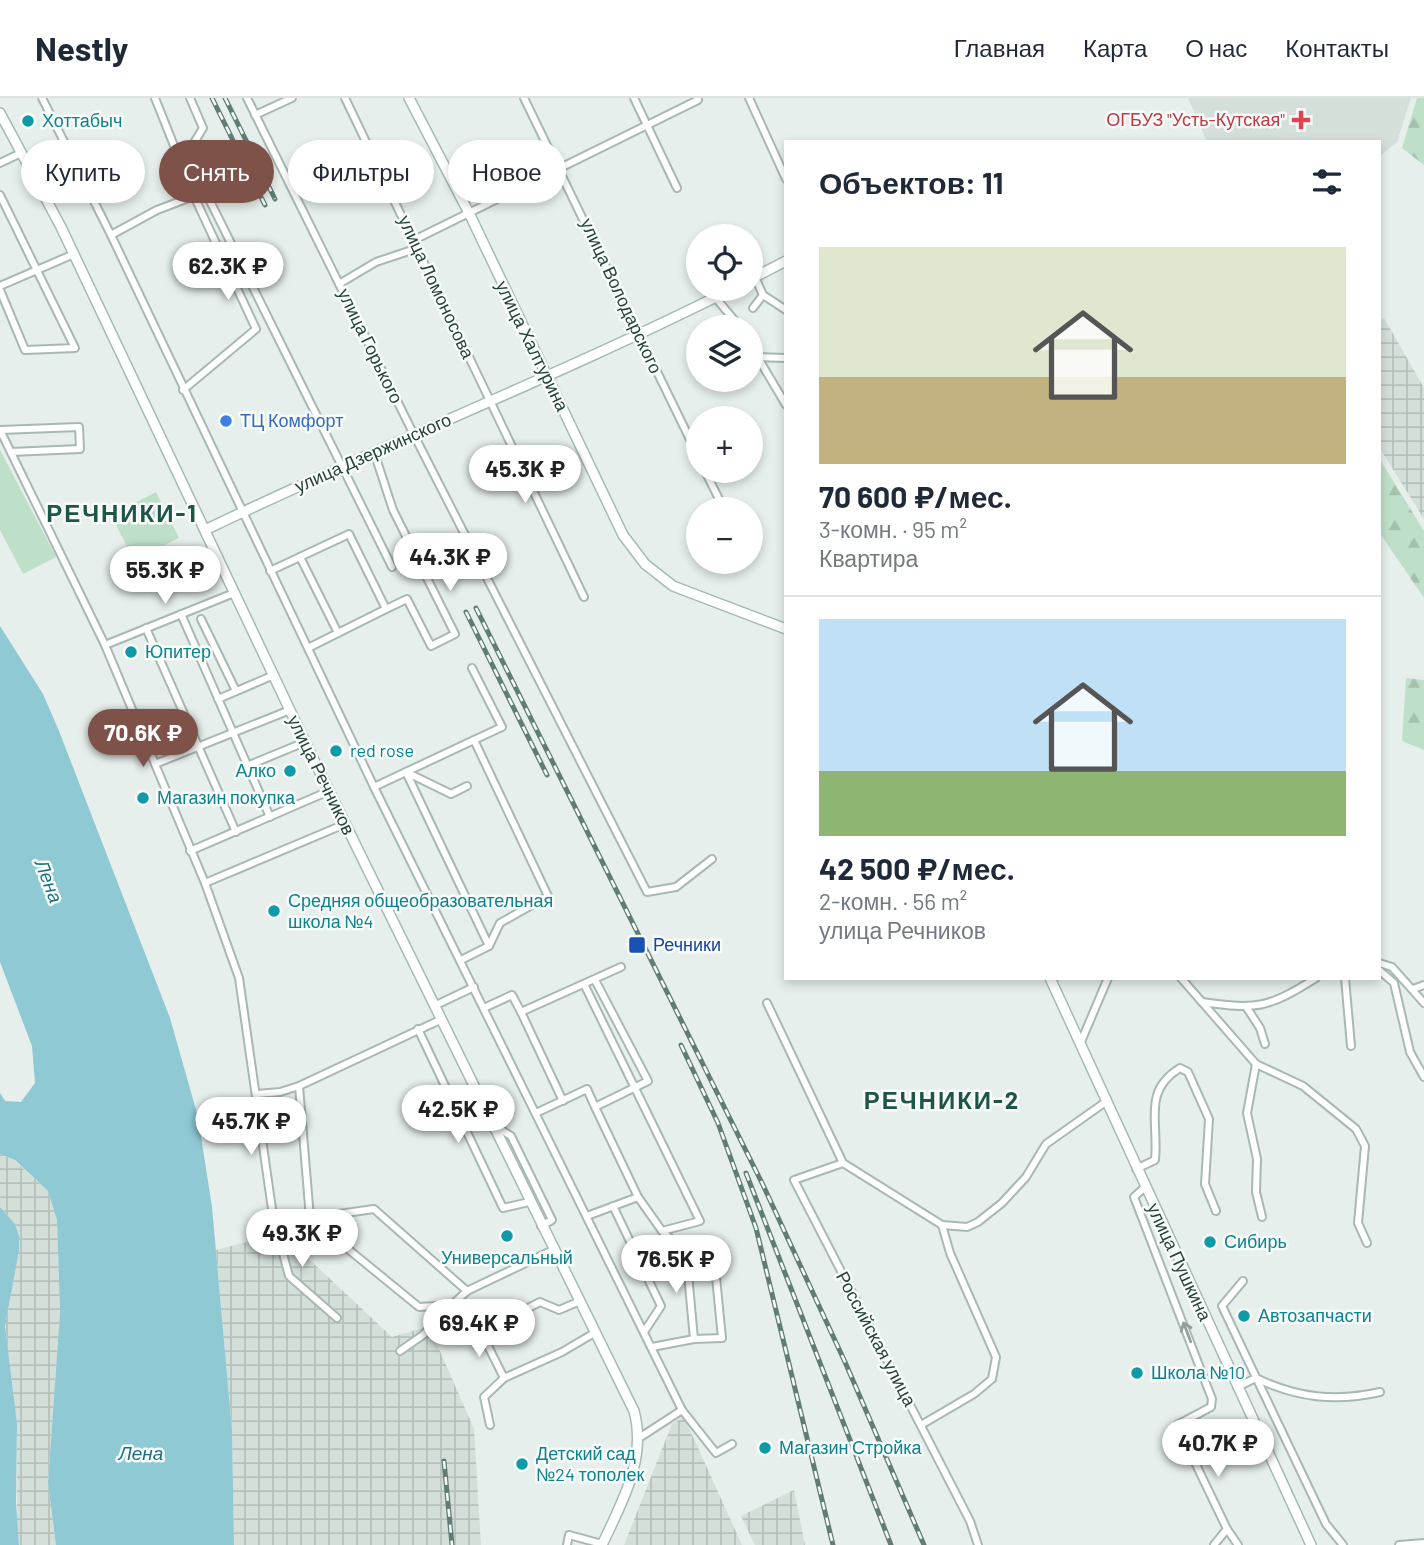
<!DOCTYPE html>
<html lang="ru">
<meta charset="utf-8">
<style>
body{margin:0;font-family:Barlow,sans-serif;background:#f6f6f7;color:#1f2937;height:100vh;display:flex;flex-direction:column;font-size:26px;white-space:nowrap}
*{box-sizing:border-box;margin:0}
p{font-size:23px;color:#747a83}
.icon{flex:none;width:38px;height:38px;fill:none;stroke:currentColor;stroke-width:2;stroke-linecap:round;stroke-linejoin:round}
.map{position:relative;flex:1;overflow:hidden}
.sheet{position:absolute;left:784px;top:42px;width:597px;height:840px;display:flex;flex-direction:column;background:#fff;border-radius:0px;box-shadow:0 4px 10px #0003}
.sheet>*{flex:none}
.banner{position:absolute;left:21px;top:42px;width:658px;height:63px;display:flex;gap:14px}
.controls{position:absolute;left:686px;top:126px;display:grid;gap:14px}
.controls a{display:grid;place-items:center;width:77px;height:77px;border-radius:50%;background:#fff;box-shadow:0 4px 10px #0003;font-size:35px}
.price{position:absolute;translate:-50% -60px;padding:0 16px;border-radius:24px;background:#fff;color:#222;font-size:23px;line-height:46px;filter:drop-shadow(0 2px 4px #0008)}
.price::after{content:'';position:absolute;left:50%;top:42px;width:21px;height:16px;margin-left:-10px;background:inherit;clip-path:polygon(0 0,100% 0,50% 100%)}
.price.active{background:#7f5249;color:#fff}
ul{padding:0;list-style:none}
li{display:grid;align-content:center;gap:14px;height:371px;padding:0 35px}
li+li{border-top:2px solid #e0e1e3}
li span{display:grid;place-items:center;height:217px;border-radius:0px;color:#555}
li>.icon{margin-inline-start:auto}
span .icon{width:126px;height:126px;fill:#fffc;stroke-width:1}
li b{font-size:30px}
h2{display:flex;justify-content:space-between;align-items:center;height:84px;padding:0 35px;font-size:30px}
.chip{padding:0 24px;border-radius:32px;background:#fff;box-shadow:0 4px 10px #0003;font-size:24px;line-height:63px}
.chip.active{background:#7f5249;color:#fff}
header{display:flex;align-items:center;gap:42px;box-sizing:border-box;height:98px;padding:0 35px;background:#fff;border-bottom:2px solid #e0e1e3}
header strong{font-size:33px}
nav{display:flex;gap:38px;margin-inline-start:auto;font-size:24px}
.map>svg:first-child{display:block}
.built{fill:#d4dfda}
.industrial{fill:url(#industrial-grid)}
.green{fill:#bfe0c8}
.forest{fill:url(#forest-firs)}
.water{fill:#8ec9d4}
.lines{fill:none;stroke-linecap:round;stroke-linejoin:round}
.street-casing{stroke:#a8b8b2;stroke-width:10}
.secondary-casing{stroke:#a4bbb3;stroke-width:12}
.street{stroke:#fff;stroke-width:6}
.secondary{stroke:#fff;stroke-width:9}
.rail-casing{stroke:#5f7d75;stroke-width:5}
.rail{stroke:#f7fbf9;stroke-width:2.5;stroke-dasharray:8;stroke-linecap:butt}
.oneway{stroke:#92a09c}
.health-dot{fill:#e0444e;stroke:#f7fbf9;stroke-width:2.5}
.culture-dot{fill:#0f9aa8;stroke:#f7fbf9;stroke-width:2.5}
.shop-dot{fill:#3f7fe0;stroke:#f7fbf9;stroke-width:2.5}
.transit-dot{fill:#1a4fb4;stroke:#f7fbf9;stroke-width:2.5}
.labels{text-anchor:middle;stroke-width:5;stroke-linejoin:round;paint-order:stroke}
.health-label{font-size:18px;fill:#be3a42;stroke:#f7fbf9;text-anchor:end}
.culture-label{font-size:18px;fill:#0d838f;stroke:#f7fbf9;text-anchor:start}
.street-label{font-size:18px;fill:#24423a;stroke:#f7fbf9}
.shop-label{font-size:18px;fill:#366cbe;stroke:#f7fbf9;text-anchor:start}
.transit-label{font-size:18px;fill:#164399;stroke:#f7fbf9;text-anchor:start}
.water-label{font-size:19px;font-style:italic;fill:#1c6f80;stroke:#f7fbf9}
.district-label{font-size:24px;font-weight:bold;letter-spacing:2px;fill:#1f5548;stroke:#f7fbf9}
</style>
<header>
<strong>Nestly</strong>
<nav><a>Главная</a><a>Карта</a><a>О нас</a><a>Контакты</a></nav>
</header>
<div class="map">
<svg width="1424" height="1447" viewBox="0 0 1424 1447">
<defs>
<pattern id="industrial-grid" width="8" height="8" patternUnits="userSpaceOnUse" patternTransform="scale(1.75)"><rect width="8" height="8" fill="#d4dfda"/><path d="M0 4h8M4 0v8" fill="none" stroke="#b6c1bc"/></pattern>
<pattern id="forest-firs" width="22" height="20" patternUnits="userSpaceOnUse" patternTransform="scale(1.75)"><rect width="22" height="20" fill="#bfe0c8"/><path d="M5 1l3.5 6h-7zM16 11l3.5 6h-7z" fill="#a4c1ad"/></pattern>
</defs>
<rect width="100%" height="100%" fill="#e6efeb"/>
<path class="built" d="M1188 0H1411L1397 44 1379 59V44H1207Z"/>
<g class="industrial">
<path d="M1384 220 1424 290V421L1379 349V222Z"/>
<path d="M0 1056 14 1062 48 1093 57 1122 60 1214 48 1385 56 1447H19L17 1432V1325L5 1228 19 1153V1138L15 1126 0 1109Z"/>
<path d="M281 1135 392 1239 429 1228 474 1331 481 1447H234L232 1332 216 1152Z"/>
<path d="M684 1319 742 1447H624L672 1326Z"/>
<path d="M794 1392 805 1447H755L741 1418Z"/>
</g>
<g class="green">
<path d="M0 352 56 459 23 476 0 432Z"/>
<path d="M156 394 179 440 134 462 111 417Z"/>
</g>
<g class="forest">
<path d="M1417 0H1424V67L1402 50Z"/>
<path d="M1379 360 1424 433V500L1379 434Z"/>
<path d="M1406 580 1424 582V652L1402 643Z"/>
</g>
<g class="water">
<path d="M0 528 43 596 59 633 170 920 198 1019 212 1109 232 1332 234 1447H56L48 1385 60 1214 57 1122 48 1093 15 1062 0 1056V995L5 1003 21 1004 35 985 32 948 0 864Z"/>
<path d="M0 1109 15 1126 19 1138V1153L5 1228 17 1325 16 1404 19 1447H0Z"/>
</g>
<g class="lines">
<defs>
<g id="street">
<path d="M42 0 111 137 374 689 682 1312 716 1355 732 1346"/>
<path d="M155 0 194 98 256 231 183 292"/>
<path d="M190 0 203 30 189 53 204 91 392 469"/>
<path d="M247 0 413 335 647 794 676 789 712 761"/>
<path d="M345 0 584 499"/>
<path d="M524 0 698 358"/>
<path d="M634 0 677 90"/>
<path d="M749 0 786 81"/>
<path d="M255 17 292 0"/>
<path d="M0 65 21 55"/>
<path d="M0 97 75 250 25 252 0 192"/>
<path d="M111 137 157 112 194 98"/>
<path d="M414 142 698 2"/>
<path d="M755 179 763 197 786 212"/>
<path d="M339 186 376 164 418 150"/>
<path d="M0 188 74 156"/>
<path d="M715 199 740 229"/>
<path d="M753 210 763 197"/>
<path d="M751 248 786 307"/>
<path d="M757 259 786 260"/>
<path d="M11 354 80 351 79 329 0 332 105 547 205 785"/>
<path d="M374 354 393 412 455 536 431 548 407 501 386 511"/>
<path d="M705 373 724 411"/>
<path d="M300 459 338 535"/>
<path d="M270 473 349 436 386 511 308 550"/>
<path d="M181 516 270 719"/>
<path d="M201 521 236 593"/>
<path d="M146 530 236 734"/>
<path d="M105 547 234 495"/>
<path d="M472 570 502 629 474 642"/>
<path d="M218 601 274 577"/>
<path d="M155 666 290 612"/>
<path d="M247 668 305 644"/>
<path d="M406 674 489 848"/>
<path d="M406 674 451 696 467 688"/>
<path d="M374 689 474 642 548 798 500 825 489 848 461 862"/>
<path d="M190 753 329 693"/>
<path d="M1379 865 1392 869 1424 905"/>
<path d="M1379 872 1394 885 1410 954 1424 979"/>
<path d="M1181 880 1256 966 1303 988 1356 1031 1365 1048 1358 1125 1367 1145"/>
<path d="M1345 880 1351 948"/>
<path d="M584 886 700 1123 662 1133 638 1099 587 1118"/>
<path d="M1413 891 1424 887"/>
<path d="M1202 904C1258 912 1268 910 1316 880"/>
<path d="M767 905 843 1065 942 1127 967 1129 978 1124 1002 1105 1026 1079 1046 1046 1107 1003"/>
<path d="M434 908 474 889"/>
<path d="M484 910 512 897 521 914 621 869"/>
<path d="M1247 910 1260 930 1265 946"/>
<path d="M521 914 563 1003"/>
<path d="M418 931 503 1110 529 1104"/>
<path d="M1080 946 1108 880"/>
<path d="M1256 966 1247 1015 1257 1061 1256 1094 1262 1119"/>
<path d="M299 988 310 1120 374 1111 467 1193"/>
<path d="M257 996 280 994 299 988 440 922"/>
<path d="M595 1009 638 1099"/>
<path d="M536 1015 587 991 595 1009 648 983 595 882"/>
<path d="M493 1027 511 1038 552 1122 541 1128"/>
<path d="M843 1065 794 1082 970 1423 978 1447"/>
<path d="M1136 1071 1155 1062C1159 1024 1142 993 1180 970L1188 974 1209 1021 1205 1086 1216 1113"/>
<path d="M1144 1090 1134 1099 1212 1301 1211 1309 1177 1327 1227 1431 1238 1447"/>
<path d="M613 1108 661 1208 644 1234"/>
<path d="M273 1118 310 1120 419 1209 452 1207 467 1193 553 1152"/>
<path d="M686 1155 713 1149 722 1240 694 1241"/>
<path d="M1243 1183 1222 1208 1326 1426 1343 1447"/>
<path d="M580 1203 559 1212 540 1204 481 1234 504 1280 562 1254 596 1234"/>
<path d="M337 1220 289 1178 273 1118 239 880 205 785 345 726"/>
<path d="M652 1249 694 1241 686 1155 662 1133"/>
<path d="M400 1253 423 1237 452 1207"/>
<path d="M1237 1289 1256 1280C1297 1300 1336 1304 1380 1294"/>
<path d="M490 1327 484 1299 504 1280"/>
<path d="M921 1327 974 1296 992 1281 996 1259 950 1155 942 1127"/>
<path d="M639 1340 682 1312"/>
<path d="M567 1447 569 1437 602 1446"/>
<path d="M1214 1447 1227 1431"/>
<path d="M1399 1447 1424 1445"/>
</g>
<g id="secondary">
<path d="M409 0 470 117 623 437 645 466 673 488 786 531"/>
<path d="M0 15 61 129 305 644 634 1313C647 1361 622 1404 602 1447"/>
<path d="M751 181 786 163"/>
<path d="M205 432C379 348 559 278 732 191"/>
<path d="M1050 880 1311 1447"/>
</g>
</defs>
<use href="#street" class="street-casing"/>
<use href="#secondary" class="secondary-casing"/>
<use href="#street" class="street"/>
<use href="#secondary" class="secondary"/>
<defs>
<g id="rail">
<path d="M212 0 265 107"/>
<path d="M225 0 275 101"/>
<path d="M476 510 763 1087 845 1264 924 1447"/>
<path d="M466 514 547 677"/>
<path d="M681 947 718 1025 756 1130 833 1447"/>
<path d="M746 1075 891 1447"/>
<path d="M444 1363 452 1447"/>
</g>
</defs>
<use href="#rail" class="rail-casing"/>
<use href="#rail" class="rail"/>
</g>
<defs><path id="oneway-shaft" d="M-6 0H5M1.5-3L5.5 0L1.5 3" fill="none" stroke-width="1.6" stroke-linecap="round" stroke-linejoin="round" transform="scale(1.75)"/></defs>
<use class="oneway" href="#oneway-shaft" transform="translate(1187 1234) rotate(-111)"/>
<path class="health-dot" d="M1297.5 11.5h7v7h7v7h-7v7h-7v-7h-7v-7h7z"/>
<g class="culture-dot">
<circle cx="28" cy="23" r="7"/>
<circle cx="131" cy="554" r="7"/>
<circle cx="336" cy="653" r="7"/>
<circle cx="290" cy="673" r="7"/>
<circle cx="143" cy="700" r="7"/>
<circle cx="274" cy="813" r="7"/>
<circle cx="507" cy="1138" r="7"/>
<circle cx="1210" cy="1144" r="7"/>
<circle cx="1244" cy="1218" r="7"/>
<circle cx="1137" cy="1275" r="7"/>
<circle cx="765" cy="1350" r="7"/>
<circle cx="522" cy="1366" r="7"/>
</g>
<circle class="shop-dot" cx="226" cy="323" r="7"/>
<rect class="transit-dot" x="628" y="838" width="18" height="18" rx="3.5"/>
<g class="labels">
<g class="health-label">
<text x="1285" y="28">ОГБУЗ "Усть-Кутская"</text>
</g>
<g class="culture-label">
<text x="42" y="29">Хоттабыч</text>
<text x="145" y="560">Юпитер</text>
<text x="350" y="659">red rose</text>
<text x="276" y="679" text-anchor="end">Алко</text>
<text x="157" y="706">Магазин покупка</text>
<text x="288" y="809">Средняя общеобразовательная<tspan x="288" dy="21">школа №4</tspan></text>
<text x="1224" y="1150">Сибирь</text>
<text x="507" y="1166" text-anchor="middle">Универсальный</text>
<text x="1258" y="1224">Автозапчасти</text>
<text x="1151" y="1281">Школа №10</text>
<text x="779" y="1356">Магазин Стройка</text>
<text x="536" y="1362">Детский сад<tspan x="536" dy="21">№24 тополек</tspan></text>
</g>
<g class="street-label">
<text transform="translate(436 189) rotate(65)" y="6">улица Ломоносова</text>
<text transform="translate(621 198) rotate(65)" y="6">улица Володарского</text>
<text transform="translate(370 248) rotate(64)" y="6">улица Горького</text>
<text transform="translate(532 248) rotate(64)" y="6">улица Халтурина</text>
<text transform="translate(373 355) rotate(-24)" y="6">улица Дзержинского</text>
<text transform="translate(321 677) rotate(64)" y="6">улица Речников</text>
<text transform="translate(1179 1164) rotate(65)" y="6">улица Пушкина</text>
<text transform="translate(876 1241) rotate(62)" y="6">Российская улица</text>
</g>
<g class="shop-label">
<text x="240" y="329">ТЦ Комфорт</text>
</g>
<g class="transit-label">
<text x="653" y="853">Речники</text>
</g>
<g class="water-label">
<text transform="translate(49 783) rotate(69)" y="7">Лена</text>
<text x="141" y="1362">Лена</text>
</g>
<g class="district-label">
<text x="122" y="424">РЕЧНИКИ-1</text>
<text x="942" y="1011">РЕЧНИКИ-2</text>
</g>
</g>
</svg>
<div class="controls">
<a><svg class="icon" aria-label="locate" viewBox="0 0 24 24"><circle cx="12" cy="12" r="6"/><path d="M12 2v4M12 18v4M2 12h4M18 12h4"/></svg></a>
<a><svg class="icon" aria-label="layers" viewBox="0 0 24 24"><path d="M12 4l9 5-9 5-9-5zM3 14l9 5 9-5"/></svg></a>
<a>+</a>
<a>−</a>
</div>
<b class="price" style="left:228px;top:204px">62.3K ₽</b>
<b class="price" style="left:525px;top:407px">45.3K ₽</b>
<b class="price" style="left:450px;top:495px">44.3K ₽</b>
<b class="price" style="left:165px;top:508px">55.3K ₽</b>
<b class="price active" style="left:143px;top:671px">70.6K ₽</b>
<b class="price" style="left:458px;top:1047px">42.5K ₽</b>
<b class="price" style="left:251px;top:1059px">45.7K ₽</b>
<b class="price" style="left:302px;top:1171px">49.3K ₽</b>
<b class="price" style="left:676px;top:1197px">76.5K ₽</b>
<b class="price" style="left:479px;top:1261px">69.4K ₽</b>
<b class="price" style="left:1218px;top:1381px">40.7K ₽</b>
<div class="banner">
<a class="chip">Купить</a>
<a class="chip active">Снять</a>
<a class="chip">Фильтры</a>
<a class="chip">Новое</a>
</div>
<section class="sheet">
<h2>Объектов: 11<svg class="icon" aria-label="filters" viewBox="0 0 24 24"><path d="M4 7h16M4 17h16"/><circle cx="9" cy="7" r="2"/><circle cx="15" cy="17" r="2"/></svg></h2>
<ul>
<li><span style="background:linear-gradient(#dfe7d0 60%,#c2b280 0)"><svg class="icon" aria-label="home" viewBox="0 0 24 24"><path d="M3 11l9-7 9 7M6 9v11h12V9"/></svg></span><div><b>70 600 ₽/мес.</b><p>3-комн. · 95 m²</p><p>Квартира</p></div></li>
<li><span style="background:linear-gradient(#bfe0f5 70%,#8fb573 0)"><svg class="icon" aria-label="home" viewBox="0 0 24 24"><path d="M3 11l9-7 9 7M6 9v11h12V9"/></svg></span><div><b>42 500 ₽/мес.</b><p>2-комн. · 56 m²</p><p>улица Речников</p></div></li>
</ul>
</section>
</div>
